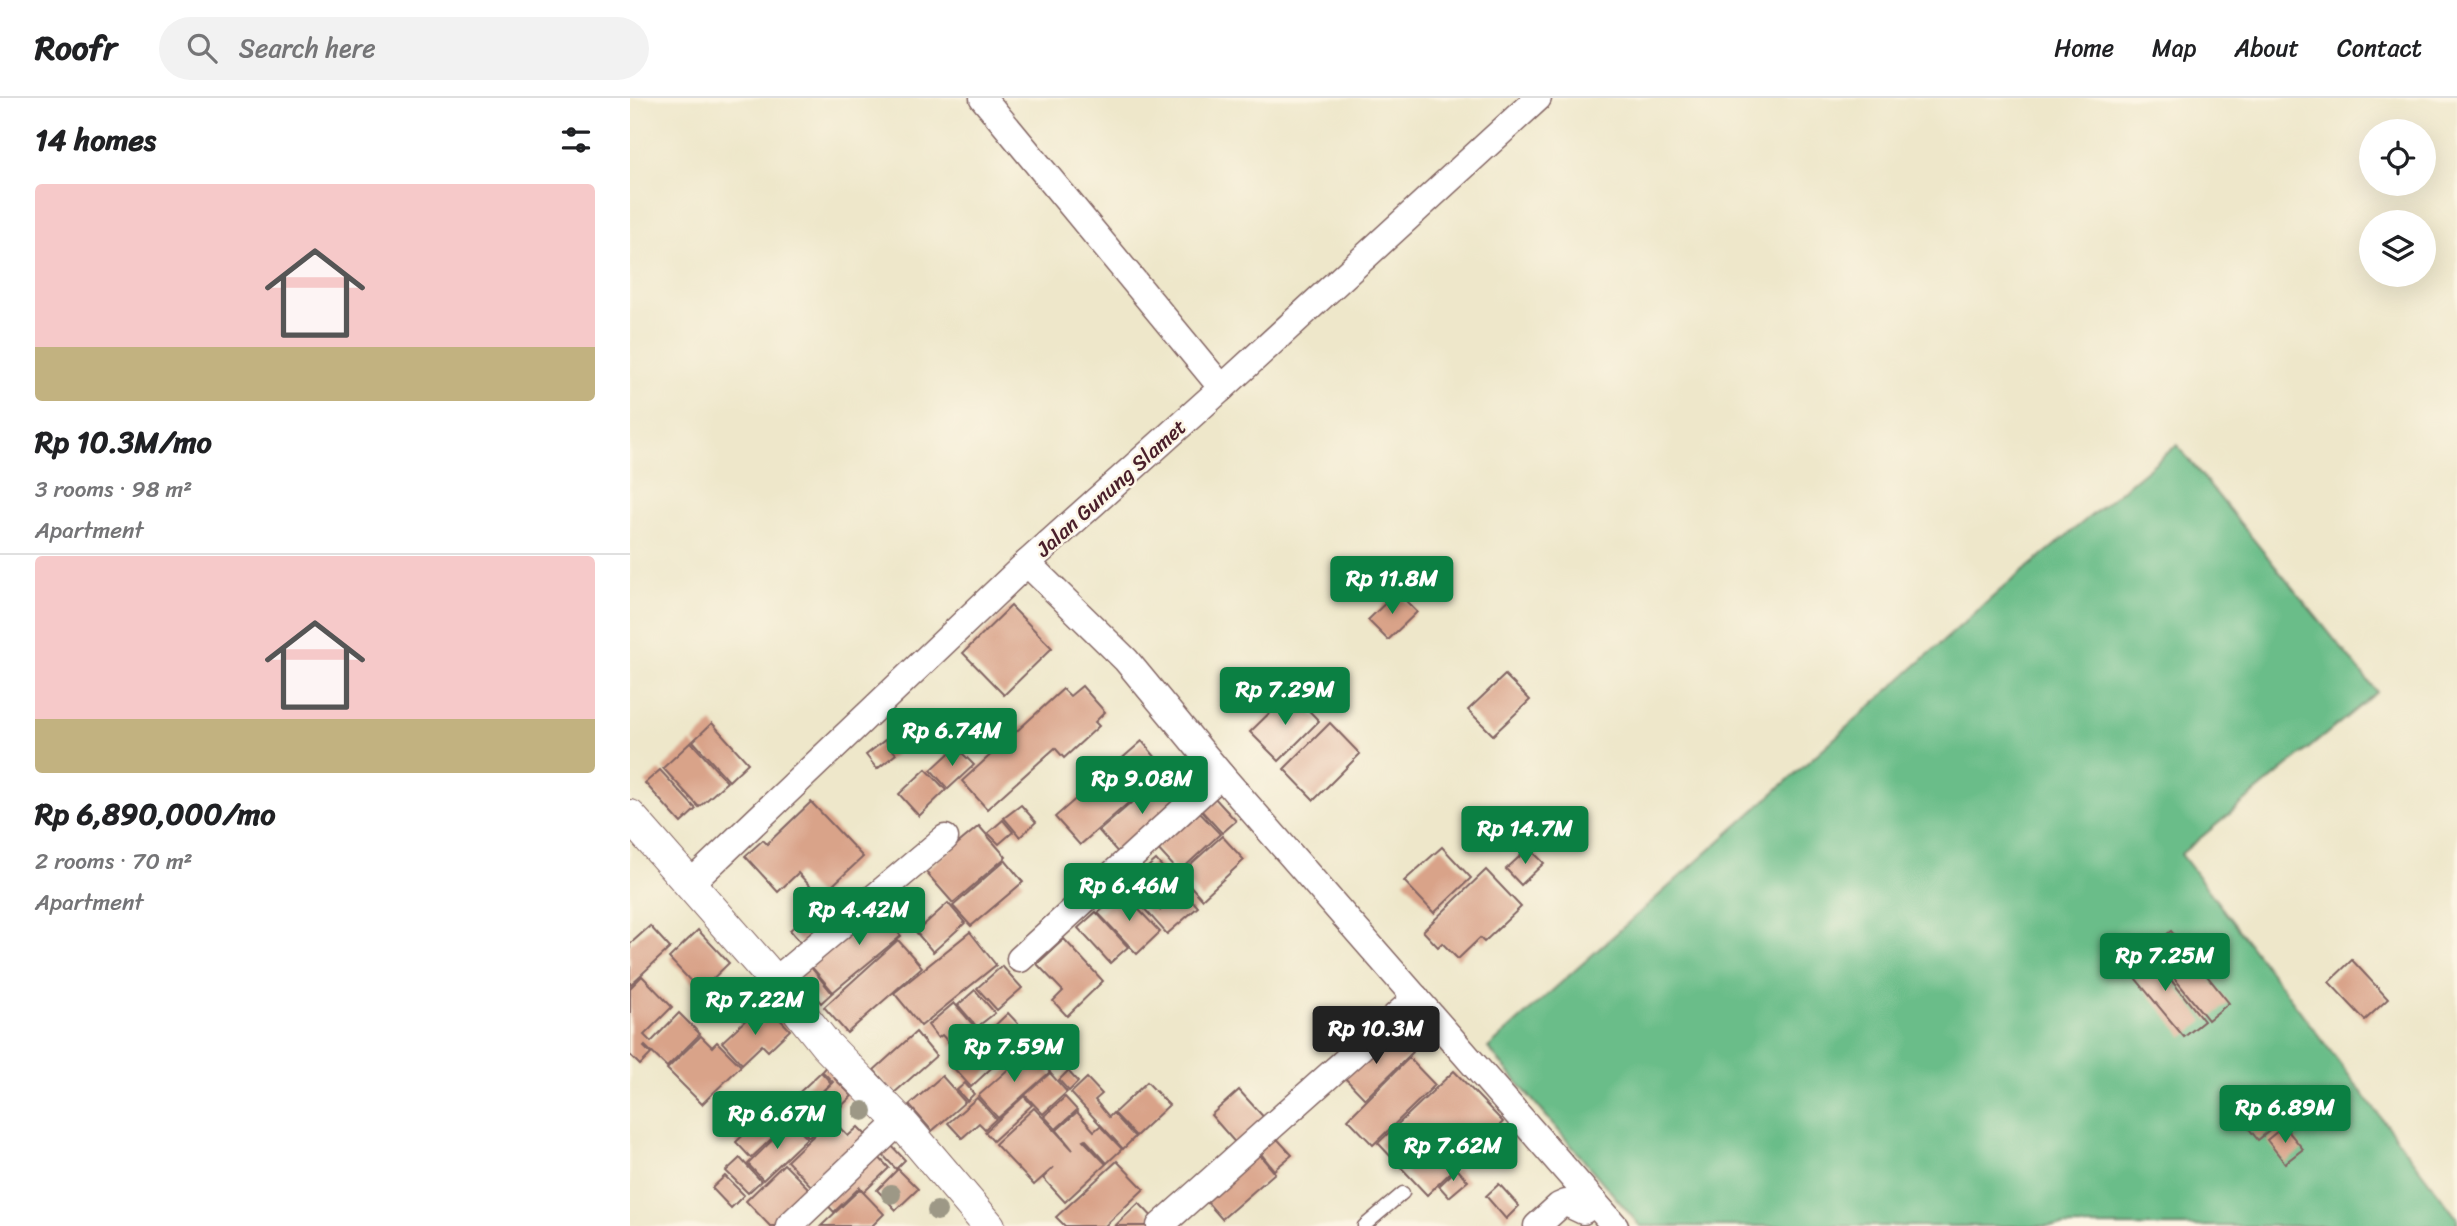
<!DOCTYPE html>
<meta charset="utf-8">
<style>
body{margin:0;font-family:Sriracha,sans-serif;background:#f2f2f2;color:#202124;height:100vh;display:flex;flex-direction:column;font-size:26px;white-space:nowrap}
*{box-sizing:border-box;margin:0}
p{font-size:23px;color:#757577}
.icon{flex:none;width:38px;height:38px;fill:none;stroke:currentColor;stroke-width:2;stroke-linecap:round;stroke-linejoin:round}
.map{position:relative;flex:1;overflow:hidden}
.details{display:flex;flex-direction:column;background:#fff;width:630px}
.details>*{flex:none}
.buttons{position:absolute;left:1729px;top:21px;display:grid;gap:14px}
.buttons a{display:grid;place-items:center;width:77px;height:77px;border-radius:50%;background:#fff;box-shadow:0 7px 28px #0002;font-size:35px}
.price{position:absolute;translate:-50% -60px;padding:0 16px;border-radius:7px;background:#0b8043;color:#fff;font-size:23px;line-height:46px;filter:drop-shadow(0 2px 4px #0008)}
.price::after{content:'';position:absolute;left:50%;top:42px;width:21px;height:16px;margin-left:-10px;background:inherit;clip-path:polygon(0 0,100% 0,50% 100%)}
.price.active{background:#222;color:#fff}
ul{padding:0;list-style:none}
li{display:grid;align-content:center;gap:14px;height:371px;padding:0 35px}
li+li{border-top:2px solid #e0e0e0}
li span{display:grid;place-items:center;height:217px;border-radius:7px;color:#555}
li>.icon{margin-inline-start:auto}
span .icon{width:126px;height:126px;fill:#fffc;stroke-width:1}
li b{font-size:30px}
h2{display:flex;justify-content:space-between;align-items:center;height:84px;padding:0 35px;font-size:30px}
header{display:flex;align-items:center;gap:42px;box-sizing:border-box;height:98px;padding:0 35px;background:#fff;border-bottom:2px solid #e0e0e0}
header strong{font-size:33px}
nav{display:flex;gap:38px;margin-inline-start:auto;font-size:24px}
.search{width:490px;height:63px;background:#f2f2f2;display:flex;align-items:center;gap:18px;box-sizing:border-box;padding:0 24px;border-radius:38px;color:#757577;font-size:26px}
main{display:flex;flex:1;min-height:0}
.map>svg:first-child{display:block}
.forest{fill:#6bbd89;stroke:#5a6e5a;stroke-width:2}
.building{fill:#d9a389}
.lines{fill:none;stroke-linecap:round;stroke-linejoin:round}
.service-casing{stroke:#836563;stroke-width:15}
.minor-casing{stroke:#836563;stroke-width:29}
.tertiary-casing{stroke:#836563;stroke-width:34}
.service{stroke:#fff;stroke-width:12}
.minor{stroke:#fff;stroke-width:26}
.tertiary{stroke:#fff;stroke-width:32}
.tree{fill:#9d9886}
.labels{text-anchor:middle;stroke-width:5;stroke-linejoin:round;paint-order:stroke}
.street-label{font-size:21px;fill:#4a1f2b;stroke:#fcf5e5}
</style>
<header>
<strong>Roofr</strong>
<div class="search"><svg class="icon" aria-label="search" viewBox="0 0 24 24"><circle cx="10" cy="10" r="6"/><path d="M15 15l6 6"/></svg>Search here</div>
<nav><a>Home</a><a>Map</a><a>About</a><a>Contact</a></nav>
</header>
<main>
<section class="details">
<h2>14 homes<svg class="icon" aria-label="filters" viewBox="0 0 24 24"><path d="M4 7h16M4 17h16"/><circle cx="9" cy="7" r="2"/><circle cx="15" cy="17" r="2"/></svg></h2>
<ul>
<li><span style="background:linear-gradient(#f6c9c9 75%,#c2b280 0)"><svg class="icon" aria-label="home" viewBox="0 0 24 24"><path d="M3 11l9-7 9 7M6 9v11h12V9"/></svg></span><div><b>Rp 10.3M/mo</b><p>3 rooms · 98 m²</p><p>Apartment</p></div></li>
<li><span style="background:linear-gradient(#f6c9c9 75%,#c2b280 0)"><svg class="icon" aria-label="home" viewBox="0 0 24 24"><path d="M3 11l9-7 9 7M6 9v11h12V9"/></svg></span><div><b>Rp 6,890,000/mo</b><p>2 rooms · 70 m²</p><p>Apartment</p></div></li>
</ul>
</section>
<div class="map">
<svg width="1827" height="1128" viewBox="0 0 1827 1128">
<rect width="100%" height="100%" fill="#fcf5e5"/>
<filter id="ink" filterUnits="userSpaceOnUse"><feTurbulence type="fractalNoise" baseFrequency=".0143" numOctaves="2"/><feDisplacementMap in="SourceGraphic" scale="14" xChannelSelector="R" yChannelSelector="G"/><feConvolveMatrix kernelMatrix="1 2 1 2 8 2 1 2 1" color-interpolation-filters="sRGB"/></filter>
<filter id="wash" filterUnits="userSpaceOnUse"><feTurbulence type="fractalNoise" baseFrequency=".00686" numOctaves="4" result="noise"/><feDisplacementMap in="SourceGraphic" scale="28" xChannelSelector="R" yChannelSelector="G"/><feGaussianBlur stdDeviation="1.57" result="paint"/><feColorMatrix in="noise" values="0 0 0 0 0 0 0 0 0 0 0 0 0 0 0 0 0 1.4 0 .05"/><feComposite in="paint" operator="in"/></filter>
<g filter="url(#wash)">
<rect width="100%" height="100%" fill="#eee7ca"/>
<path class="forest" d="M1547 347 1747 594 1551 756 1827 1120V1128H1010L858 950 1375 488Z"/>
<g id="blocks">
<g class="building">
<path d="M767 494 787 514 758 542 738 522Z"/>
<path d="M381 508 422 550 374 597 333 555Z"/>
<path d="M875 577 900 602 863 637 838 612Z"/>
<path d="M452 588 475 614 465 624 469 628 434 660 425 650 357 711 332 683 433 591 440 598Z"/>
<path d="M661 594 689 623 649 663 620 634Z"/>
<path d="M82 625 118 665 99 683 63 643Z"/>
<path d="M700 625 730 656 684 702 654 671Z"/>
<path d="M255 642 266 656 247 671 236 657Z"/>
<path d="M512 643 536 672 450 747 425 719Z"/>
<path d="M61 644 97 684 69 709 33 670Z"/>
<path d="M326 649 344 667 318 691 301 672Z"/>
<path d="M296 671 316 692 289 718 269 696Z"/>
<path d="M30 672 66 711 51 725 15 685Z"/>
<path d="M533 677 554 703 491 758 469 733Z"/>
<path d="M583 698 606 723 592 735 569 710Z"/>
<path d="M181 704 233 759 190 799 168 775 148 794 115 758 133 742 137 746Z"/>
<path d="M391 707 406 724 390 739 374 720Z"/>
<path d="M567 712 590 736 549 774 526 749Z"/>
<path d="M373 722 383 734 369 746 358 735Z"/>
<path d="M349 728 376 759 323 805 295 773Z"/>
<path d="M592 738 614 762 572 801 550 776Z"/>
<path d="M812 749 841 780 804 815 774 783Z"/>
<path d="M899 750 914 765 891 787 876 771Z"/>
<path d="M375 762 393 784 341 828 323 808Z"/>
<path d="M526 762 568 809 537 836 511 807 518 800 531 813 516 797 509 804 495 789Z"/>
<path d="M856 772 891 809 854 844 850 840 828 861 812 845 808 849 793 833Z"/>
<path d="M482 784 490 793 473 808 465 800Z"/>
<path d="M492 794 530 834 507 856 468 815Z"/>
<path d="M200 798 215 816 175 850 160 832Z"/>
<path d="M258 802 274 822 264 830 271 838 203 894 180 867Z"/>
<path d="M318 805 335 825 303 854 286 834Z"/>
<path d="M466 814 498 849 480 865 448 830Z"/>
<path d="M20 828 40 850 0 887V846Z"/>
<path d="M68 832 99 865 70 893 39 860Z"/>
<path d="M1541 833 1599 905 1578 922 1520 850Z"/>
<path d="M340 834 366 867 291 928 264 895Z"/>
<path d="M434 841 473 883 437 918 423 903 433 893 407 866Z"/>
<path d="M268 842 292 869 217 935 194 909Z"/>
<path d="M1517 852 1574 923 1554 939 1496 869Z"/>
<path d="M1722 862 1758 901 1735 922 1699 884Z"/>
<path d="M180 868 202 895 191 905 168 877Z"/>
<path d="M372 868 392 890 367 912 347 890Z"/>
<path d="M12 878 42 909 14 937 21 944 49 915 70 936 37 969 15 948 14 949 21 956 10 967 0 957V890Z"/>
<path d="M345 892 365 915 347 929 328 907Z"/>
<path d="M324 905 345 929 322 948 312 937 308 940 298 927Z"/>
<path d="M143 914 160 932 138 953 132 947 112 966 92 944 120 918 129 928Z"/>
<path d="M378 915 405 944 380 966 354 938Z"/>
<path d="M286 934 306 958 264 995 244 972Z"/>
<path d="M71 938 82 949 87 944 111 968 72 1006 37 971Z"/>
<path d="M351 938 371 961 341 989 320 966Z"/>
<path d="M413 939 424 951 414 960 403 949Z"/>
<path d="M768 939 783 954 735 1001 712 977 748 941 757 949Z"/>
<path d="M400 952 420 974 368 1020 348 998Z"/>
<path d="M779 960 805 987 743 1047 718 1021Z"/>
<path d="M197 967 208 979 205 981 222 998 179 1039 163 1022 203 984 192 973Z"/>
<path d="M438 973 448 984 439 993 429 982Z"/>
<path d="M824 973 873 1024 797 1097 748 1045Z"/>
<path d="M191 974 201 985 153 1030 143 1019Z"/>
<path d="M420 975 437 994 413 1016 395 997Z"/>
<path d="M312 978 335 1004 302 1033 279 1007Z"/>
<path d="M457 980 472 996 465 1002 479 1019 483 1015 505 1039 493 1051 441 995Z"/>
<path d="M517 984 539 1007 506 1038 484 1015Z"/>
<path d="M335 985 344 996 337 1003 327 992Z"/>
<path d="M1640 991 1660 1016 1628 1042 1608 1017Z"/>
<path d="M609 992 638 1024 609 1049 581 1017Z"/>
<path d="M394 998 402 1007 363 1043 355 1034Z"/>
<path d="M435 999 447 1012 426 1031 414 1018Z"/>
<path d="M347 1000 366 1021 355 1031 349 1025 332 1040 318 1025Z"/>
<path d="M404 1010 443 1052 427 1032 447 1014 464 1033 470 1028 492 1051 477 1065 455 1041 453 1042 476 1066 435 1104 413 1080 424 1069 404 1087 365 1046Z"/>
<path d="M136 1015 152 1031 121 1060 106 1044Z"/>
<path d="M201 1021 218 1038 228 1029 240 1041 186 1093 157 1063Z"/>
<path d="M161 1024 177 1040 133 1082 118 1066Z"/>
<path d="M1654 1028 1673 1051 1655 1065 1637 1042Z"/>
<path d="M640 1033 662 1057 644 1072 624 1047Z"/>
<path d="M258 1044 275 1062 266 1071 249 1053Z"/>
<path d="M623 1049 645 1075 592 1121 569 1095Z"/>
<path d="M242 1052 259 1070 234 1094 230 1089 204 1114 191 1100Z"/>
<path d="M110 1060 131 1083 118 1095 96 1073Z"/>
<path d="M487 1063 514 1091 475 1128H435L426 1119Z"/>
<path d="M154 1066 183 1095 149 1128H140L116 1103Z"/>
<path d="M268 1071 288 1091 266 1112 247 1092Z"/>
<path d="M827 1071 838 1083 819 1099 809 1088Z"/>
<path d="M95 1078 114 1097 101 1110 82 1090Z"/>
<path d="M869 1086 889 1108 876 1121 856 1098Z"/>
<path d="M230 1091 254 1116 242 1128H191Z"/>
<path d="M509 1105 529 1126 527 1128H485Z"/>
</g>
</g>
</g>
<g filter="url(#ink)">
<use href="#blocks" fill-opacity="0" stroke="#836563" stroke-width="2"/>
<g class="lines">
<defs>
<path id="service" d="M734 1128 773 1095"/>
<g id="minor">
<path d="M353 0 592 290"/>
<path d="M397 465 496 562 591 677 985 1128"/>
<path d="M60 786 397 465 592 290 908 0"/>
<path d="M390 861 591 677"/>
<path d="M145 883 315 740"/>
<path d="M159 1128 270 1023"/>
<path d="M530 1128 786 900"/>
<path d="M907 1128 929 1108 936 1105 953 1113 965 1105"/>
</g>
<path id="tertiary" d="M0 718 145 883 196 947 270 1023 359 1128"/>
</defs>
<use href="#service" class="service-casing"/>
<use href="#minor" class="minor-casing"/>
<use href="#tertiary" class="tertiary-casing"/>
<use href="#service" class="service"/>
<use href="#minor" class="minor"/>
<use href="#tertiary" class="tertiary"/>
</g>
<g class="tree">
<circle cx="233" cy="1013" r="10"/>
<circle cx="261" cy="1096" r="10"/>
<circle cx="307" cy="1113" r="10"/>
</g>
</g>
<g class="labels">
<g class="street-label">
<text transform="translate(481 390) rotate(-42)" y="7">Jalan Gunung Slamet</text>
</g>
</g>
</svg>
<div class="buttons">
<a><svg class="icon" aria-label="locate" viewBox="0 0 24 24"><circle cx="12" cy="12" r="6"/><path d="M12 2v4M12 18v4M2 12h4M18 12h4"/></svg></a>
<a><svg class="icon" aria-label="layers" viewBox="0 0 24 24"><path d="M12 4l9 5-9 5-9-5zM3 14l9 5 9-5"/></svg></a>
</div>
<b class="price" style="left:762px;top:518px">Rp 11.8M</b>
<b class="price" style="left:655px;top:629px">Rp 7.29M</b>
<b class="price" style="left:322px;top:670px">Rp 6.74M</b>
<b class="price" style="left:512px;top:718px">Rp 9.08M</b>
<b class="price" style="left:895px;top:768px">Rp 14.7M</b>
<b class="price" style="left:499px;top:825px">Rp 6.46M</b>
<b class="price" style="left:229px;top:849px">Rp 4.42M</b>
<b class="price" style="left:1535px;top:895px">Rp 7.25M</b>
<b class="price" style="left:125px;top:939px">Rp 7.22M</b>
<b class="price active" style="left:746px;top:968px">Rp 10.3M</b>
<b class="price" style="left:384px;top:986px">Rp 7.59M</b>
<b class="price" style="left:1655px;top:1047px">Rp 6.89M</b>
<b class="price" style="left:147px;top:1053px">Rp 6.67M</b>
<b class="price" style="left:823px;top:1085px">Rp 7.62M</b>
</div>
</main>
